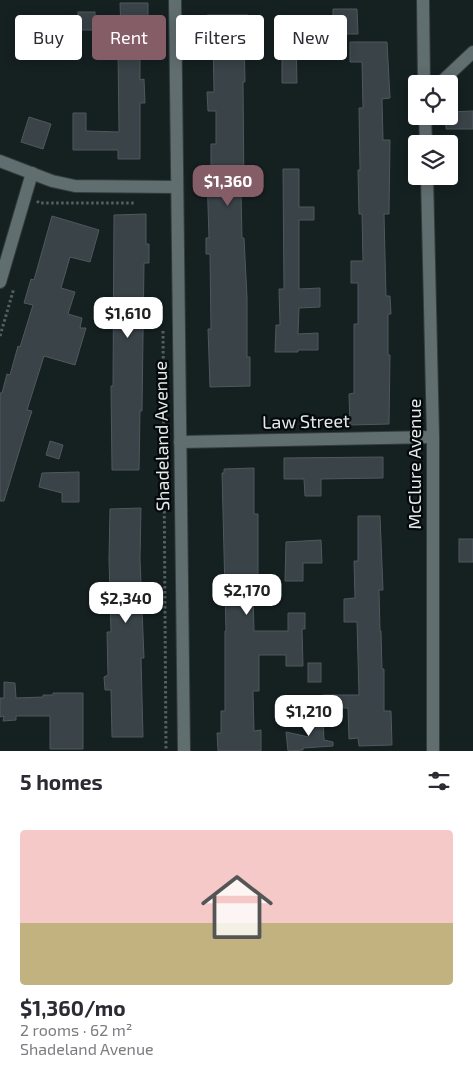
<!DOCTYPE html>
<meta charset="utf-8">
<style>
body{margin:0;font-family:"Exo 2",sans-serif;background:#f2f2f3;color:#2b2b33;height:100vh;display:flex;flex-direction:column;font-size:19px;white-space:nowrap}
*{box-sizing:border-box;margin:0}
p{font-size:16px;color:#7c7c81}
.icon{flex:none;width:28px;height:28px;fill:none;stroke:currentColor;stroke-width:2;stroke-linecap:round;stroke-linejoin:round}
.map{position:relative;height:751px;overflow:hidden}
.drawer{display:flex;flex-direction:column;background:#fff;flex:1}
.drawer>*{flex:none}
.top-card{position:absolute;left:15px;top:15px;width:444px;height:45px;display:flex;gap:10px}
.buttons{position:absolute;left:408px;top:75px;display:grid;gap:10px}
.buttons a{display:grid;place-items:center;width:50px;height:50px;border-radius:5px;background:#fff;box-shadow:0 2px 12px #0003;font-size:25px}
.price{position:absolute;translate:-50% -42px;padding:0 11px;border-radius:10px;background:#fff;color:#222;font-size:16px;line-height:32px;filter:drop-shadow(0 1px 2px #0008)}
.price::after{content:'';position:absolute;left:50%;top:30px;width:15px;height:11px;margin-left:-8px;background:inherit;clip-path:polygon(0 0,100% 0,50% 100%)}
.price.on{background:#855d67;color:#fff}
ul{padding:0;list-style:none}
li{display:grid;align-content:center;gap:10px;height:265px;padding:0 20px}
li+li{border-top:1px solid #e1e1e2}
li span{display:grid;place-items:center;height:155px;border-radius:5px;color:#555}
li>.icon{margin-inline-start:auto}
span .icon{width:90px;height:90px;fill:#fffc;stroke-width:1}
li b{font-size:21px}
h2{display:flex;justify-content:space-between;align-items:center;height:60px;padding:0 20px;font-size:21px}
.tag{padding:0 18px;border-radius:5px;background:#fff;box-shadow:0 2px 12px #0003;font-size:18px;line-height:45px}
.tag.on{background:#855d67;color:#fff}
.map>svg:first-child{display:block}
.building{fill:#394348;stroke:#4e585e}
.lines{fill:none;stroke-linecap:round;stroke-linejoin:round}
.minor-casing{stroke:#343c3c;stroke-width:14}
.tertiary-casing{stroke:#343c3c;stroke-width:14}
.path{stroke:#555f60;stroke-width:3;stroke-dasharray:2.5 2.5;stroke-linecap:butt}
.minor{stroke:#616e6f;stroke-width:12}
.tertiary{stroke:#616e6f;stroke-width:12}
.labels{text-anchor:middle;stroke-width:4.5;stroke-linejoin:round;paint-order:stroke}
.street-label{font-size:18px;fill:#e4ebec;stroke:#050909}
</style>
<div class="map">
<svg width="473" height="751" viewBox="0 0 473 751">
<rect width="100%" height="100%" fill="#152021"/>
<g class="building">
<path d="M120 3H148V22H142L143 47H140V80L144 79 145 103H140V159H118V150H73V113H86V131L119 132 118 48H117L116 30H121Z"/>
<path d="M333 9H357L358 34H333Z"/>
<rect x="78" y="12" width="17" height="18"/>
<path d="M207 15H248V34H244L245 82H243L244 194H241L242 238H244L247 297V357H250V386L210 387 208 329H211L210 254H206V238H209L207 174H211V144H216V111H208L207 92H214L213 34H207Z"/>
<path d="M282 41H296L297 83H282Z"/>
<path d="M350 42H387L390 98 382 99 383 140H390L389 214H384L386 296H390L391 314H388V355H390L389 424 350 425 349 394 354 393V324H358V283H351V261H363L362 214H359L358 170H360L359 108H363L362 62H350Z"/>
<path d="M473 111V129H446V116H449V112Z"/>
<path d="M29 117 51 124 43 149 21 142Z"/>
<path d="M283 169H299V207H314V220H299V289L320 288V307L299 308 298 334 318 333V350H298V352H275L276 325H280L279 289H284Z"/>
<path d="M146 214V244H149V263H144L142 411H140L139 470H112L111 386H113L114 215Z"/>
<path d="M52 216 99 230 90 262 70 257 61 288 75 292 68 314 82 318 80 328H86L75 365 44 356 27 410 32 411 26 429 4 501H0V393H2L7 374 10 375 18 346 20 347 33 305 24 303 31 279 34 280Z"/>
<path d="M50 441 63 445 59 459 46 455Z"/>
<path d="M383 457V478L321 479V496H305L304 479H284V458Z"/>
<path d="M254 468V514H258V590H253L254 631H288V613H305V629H302L303 666H286V655H259V691H253L254 731 261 730V751H218L217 733H221V711H225V631H226L222 473H224V469Z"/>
<path d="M79 472V502H62V493L39 487 42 473Z"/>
<path d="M141 508 140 559 144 658H141L143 737H112L111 690H105L104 677 108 675 107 632H111L109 559 110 509Z"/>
<path d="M358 516H380L383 590H379L380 631H381L382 669H384V711H391L392 745 359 746 358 738 349 739 348 708H323V695H359L357 622H344V599L355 598 354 561H358Z"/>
<rect x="459" y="539" width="14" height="23"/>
<path d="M321 540 322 563H303V581H285L286 542Z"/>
<rect x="308" y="663" width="13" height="19"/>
<path d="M4 682 15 683 16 698 43 697V695H53V693H83V749H50V716H16V720L3 721 4 716 0 717V698H4Z"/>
<path d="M308 718H323L324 740 333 742V746L303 748V750L288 751 286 732 309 737Z"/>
</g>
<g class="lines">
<defs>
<g id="minor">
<path d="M423 0 424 84"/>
<path d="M439 84 473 52"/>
<path d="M425 116 426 144"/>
<path d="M0 161 52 181 75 186 177 187"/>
<path d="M427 176 433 437V751"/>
<path d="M0 282 32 173"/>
<path d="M180 442 433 437"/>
</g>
<path id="tertiary" d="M175 0 184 751"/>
</defs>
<use href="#minor" class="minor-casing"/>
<use href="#tertiary" class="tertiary-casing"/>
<g class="path">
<path d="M412 91V100"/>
<path d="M37 201 39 203H134"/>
<path d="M163 331 166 751"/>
<path d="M0 336 14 288"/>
</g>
<use href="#minor" class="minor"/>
<use href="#tertiary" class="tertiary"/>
</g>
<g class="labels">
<g class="street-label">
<text transform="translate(306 422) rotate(-1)" y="6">Law Street</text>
<text transform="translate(162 436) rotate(-91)" y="6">Shadeland Avenue</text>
<text transform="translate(415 464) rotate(-90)" y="6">McClure Avenue</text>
</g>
</g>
</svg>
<div class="buttons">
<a><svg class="icon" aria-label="locate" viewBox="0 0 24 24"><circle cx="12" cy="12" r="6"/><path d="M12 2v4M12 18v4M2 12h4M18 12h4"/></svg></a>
<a><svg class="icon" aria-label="layers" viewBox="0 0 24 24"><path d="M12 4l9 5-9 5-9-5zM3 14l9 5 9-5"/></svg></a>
</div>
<b class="price on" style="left:228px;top:207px">$1,360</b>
<b class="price" style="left:128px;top:339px">$1,610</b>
<b class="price" style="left:247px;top:616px">$2,170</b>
<b class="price" style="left:126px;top:624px">$2,340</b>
<b class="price" style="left:309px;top:737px">$1,210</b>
<div class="top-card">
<a class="tag">Buy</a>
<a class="tag on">Rent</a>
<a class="tag">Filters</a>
<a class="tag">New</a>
</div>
</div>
<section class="drawer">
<h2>5 homes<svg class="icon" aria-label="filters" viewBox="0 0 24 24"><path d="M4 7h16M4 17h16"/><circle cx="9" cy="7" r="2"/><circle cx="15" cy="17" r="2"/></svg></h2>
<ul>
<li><span style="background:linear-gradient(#f6c9c9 60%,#c2b280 0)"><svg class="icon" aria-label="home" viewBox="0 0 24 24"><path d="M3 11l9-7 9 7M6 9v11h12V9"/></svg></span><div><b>$1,360/mo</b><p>2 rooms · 62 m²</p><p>Shadeland Avenue</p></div></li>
</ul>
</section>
